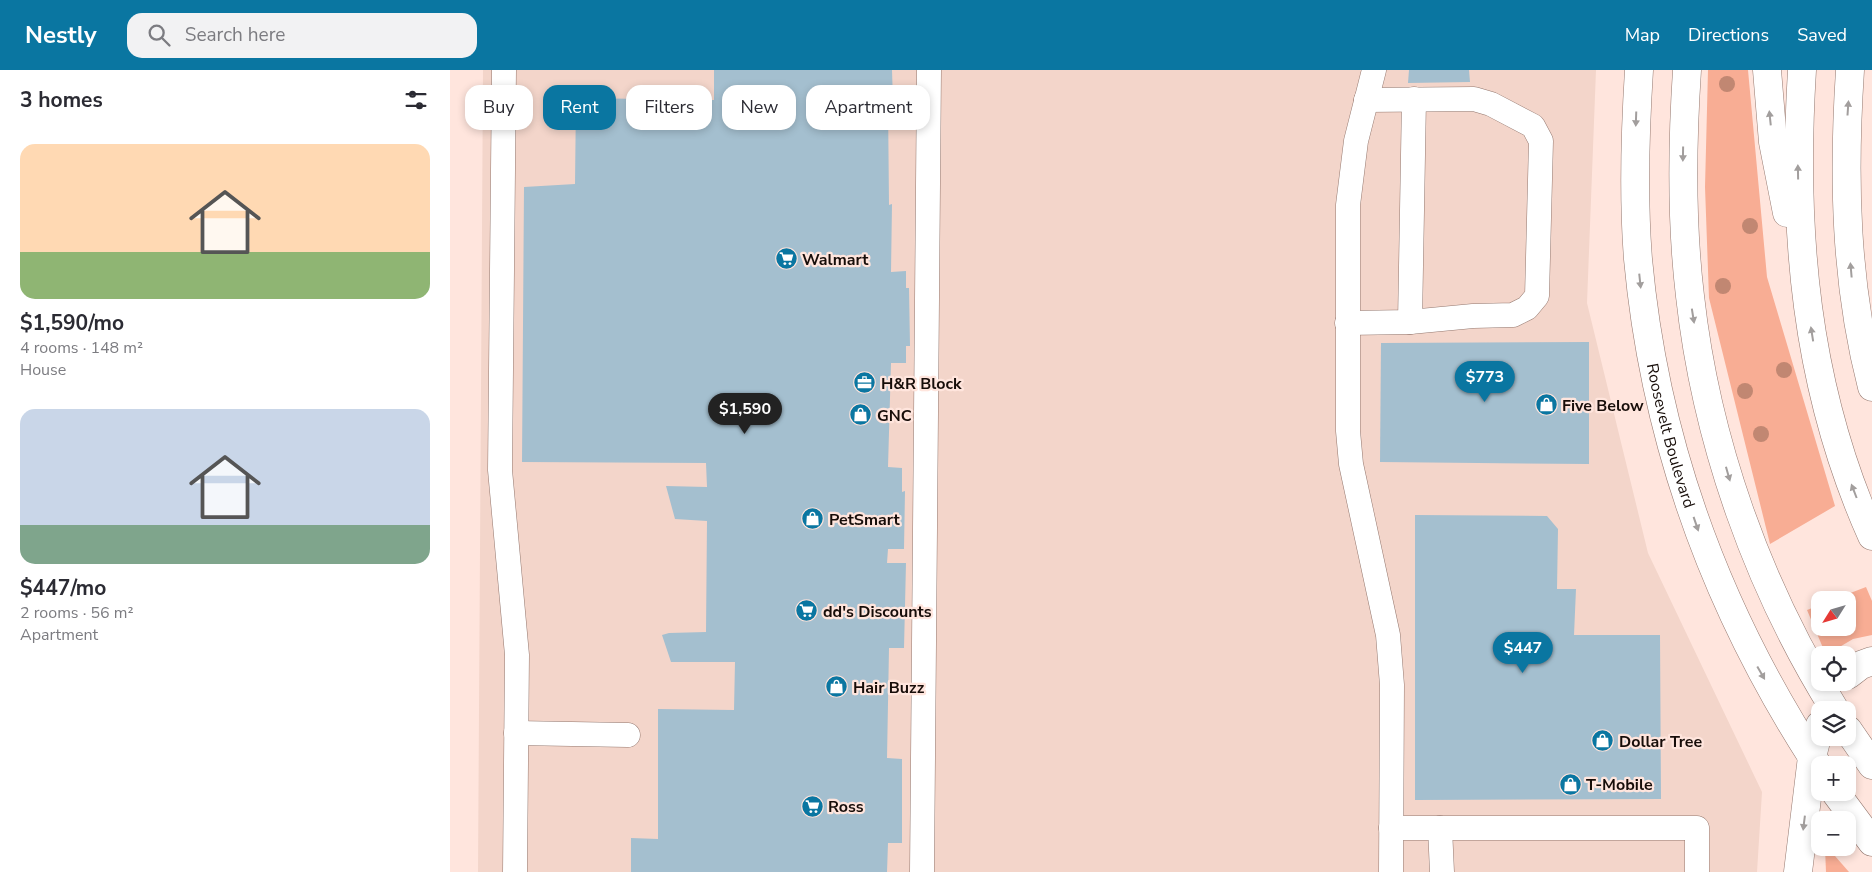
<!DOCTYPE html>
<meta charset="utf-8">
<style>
body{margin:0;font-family:"Nunito Sans",sans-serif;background:#f2f2f3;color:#2b2b33;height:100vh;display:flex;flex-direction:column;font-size:19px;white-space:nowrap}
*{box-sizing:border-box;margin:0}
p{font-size:16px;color:#7c7c81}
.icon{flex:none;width:28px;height:28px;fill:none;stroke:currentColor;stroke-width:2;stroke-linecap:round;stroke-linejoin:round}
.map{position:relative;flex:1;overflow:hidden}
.drawer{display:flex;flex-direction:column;background:#fff;width:450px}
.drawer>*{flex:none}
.guide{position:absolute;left:15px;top:15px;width:475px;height:45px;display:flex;gap:10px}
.needle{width:32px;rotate:233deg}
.fabs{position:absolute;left:1361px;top:521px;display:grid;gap:10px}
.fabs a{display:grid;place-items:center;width:45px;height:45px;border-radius:10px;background:#fff;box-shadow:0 2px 8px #0003;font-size:25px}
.price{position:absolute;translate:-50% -42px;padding:0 11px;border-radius:18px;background:#0a76a1;color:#fff;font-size:16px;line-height:32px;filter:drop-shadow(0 1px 2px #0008)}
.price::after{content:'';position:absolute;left:50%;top:30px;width:15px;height:11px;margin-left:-8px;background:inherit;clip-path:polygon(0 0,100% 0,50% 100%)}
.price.on{background:#222;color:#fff}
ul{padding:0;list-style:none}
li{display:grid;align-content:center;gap:10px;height:265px;padding:0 20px}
li span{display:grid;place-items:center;height:155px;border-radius:15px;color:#555}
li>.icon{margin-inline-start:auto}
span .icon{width:90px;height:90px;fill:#fffc;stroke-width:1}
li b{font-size:21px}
h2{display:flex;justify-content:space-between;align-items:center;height:60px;padding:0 20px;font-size:21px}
.pill{padding:0 18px;border-radius:15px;background:#fff;box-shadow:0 2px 8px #0003;font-size:18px;line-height:45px}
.pill.on{background:#0a76a1;color:#fff}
header{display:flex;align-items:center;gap:30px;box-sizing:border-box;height:70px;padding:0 25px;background:#0a76a1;color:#fff}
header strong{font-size:24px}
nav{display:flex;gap:28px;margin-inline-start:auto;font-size:18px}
.search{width:350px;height:45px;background:#f2f2f3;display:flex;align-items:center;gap:12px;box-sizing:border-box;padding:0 18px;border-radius:15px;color:#7c7c81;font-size:19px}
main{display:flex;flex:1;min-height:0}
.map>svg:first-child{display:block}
.built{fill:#f3d5ca}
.green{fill:#f8ad94}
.building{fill:#a4bfcf}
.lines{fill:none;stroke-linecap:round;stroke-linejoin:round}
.minor-casing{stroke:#94786f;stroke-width:25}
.highway-casing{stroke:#94786f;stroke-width:29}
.minor{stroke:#fff;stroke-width:24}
.highway{stroke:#fff;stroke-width:28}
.tree{fill:#c18772}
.oneway{fill:#a29e9d}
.labels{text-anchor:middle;stroke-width:4.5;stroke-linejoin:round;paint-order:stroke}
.poi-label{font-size:16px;font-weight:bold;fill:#170d09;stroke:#ffe5dd;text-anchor:start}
.street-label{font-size:16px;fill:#170d09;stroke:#ffe5dd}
</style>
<header>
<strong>Nestly</strong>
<div class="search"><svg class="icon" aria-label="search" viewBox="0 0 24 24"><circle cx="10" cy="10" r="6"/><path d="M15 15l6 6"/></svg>Search here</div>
<nav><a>Map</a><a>Directions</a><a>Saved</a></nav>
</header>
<main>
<section class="drawer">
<h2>3 homes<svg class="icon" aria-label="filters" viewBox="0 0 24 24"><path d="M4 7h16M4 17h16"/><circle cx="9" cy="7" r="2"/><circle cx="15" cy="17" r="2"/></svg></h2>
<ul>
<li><span style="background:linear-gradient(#ffd9b3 70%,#8fb573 0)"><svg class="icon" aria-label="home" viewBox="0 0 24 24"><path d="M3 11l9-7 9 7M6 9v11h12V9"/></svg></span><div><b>$1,590/mo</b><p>4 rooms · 148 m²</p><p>House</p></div></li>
<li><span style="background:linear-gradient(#c9d6e8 75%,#7fa58c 0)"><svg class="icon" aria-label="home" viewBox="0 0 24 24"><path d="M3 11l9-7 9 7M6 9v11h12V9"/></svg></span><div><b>$447/mo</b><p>2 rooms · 56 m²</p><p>Apartment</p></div></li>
</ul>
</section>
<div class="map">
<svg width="1422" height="802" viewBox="0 0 1422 802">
<rect width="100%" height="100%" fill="#ffe5dd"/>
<path class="built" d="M33 0H1146L1137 233 1198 483 1312 722 1307 802H28Z"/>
<g class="green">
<path d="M1258 0H1298L1317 207 1385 436 1320 474 1259 228 1255 117Z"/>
<path d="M1416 517 1422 531V565L1403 569 1376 585 1357 540 1370 535V558H1398V530H1382Z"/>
<path d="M1375 778H1378L1399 802H1376Z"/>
</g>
<g class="building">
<path d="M264 0H442L443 32H438L439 135 442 134 441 202 456 201V218H459L460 276H456V293H441L438 397 452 398V422L455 421 454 479H438L437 493H456L454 578H439L437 688 452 689V773H438L437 802H181V768L208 769V639L284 640 285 592H221L212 565 219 563 256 562 257 451 225 449 216 416 257 417 256 393 72 392 74 117 125 114 126 28 264 30Z"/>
<path d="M959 0H1019L1020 12 958 13Z"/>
<path d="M1139 272V394L930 392 931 273Z"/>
<path d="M965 445 1097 446 1108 459 1107 519H1126L1124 565H1210L1211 729 965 730Z"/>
</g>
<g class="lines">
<defs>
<g id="minor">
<path d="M54 0 50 400 67 585 65 802"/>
<path d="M924 0 906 71 898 135V361L901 394 938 565 942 615 941 802"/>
<path d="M960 252 964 29"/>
<path d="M897 253 960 252 1023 246 1063 245 1077 238 1087 226 1091 71 1083 56 1041 34 1024 29 916 30"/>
<path d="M66 663 178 665"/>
<path d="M941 758H1247V802"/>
<path d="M990 758 992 802"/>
<path d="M472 802 479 0"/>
</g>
<g id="highway">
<path id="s1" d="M1189 0C1185 63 1183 126 1188 189 1205 375 1268 544 1370 699"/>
<path d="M1237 0C1232 75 1231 151 1240 226 1256 371 1308 517 1385 640"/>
<path d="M1317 0 1323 72 1337 143"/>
<path d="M1352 0C1342 161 1355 317 1422 466"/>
<path d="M1400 0C1393 107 1395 213 1422 317"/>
<path d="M1398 605 1411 595 1422 591"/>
<path d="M1398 660 1422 695"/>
<path d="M1385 722 1422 772"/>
<path d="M1348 802 1362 687 1370 655"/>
</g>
</defs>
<use href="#minor" class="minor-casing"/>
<use href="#highway" class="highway-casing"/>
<use href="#minor" class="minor"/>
<use href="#highway" class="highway"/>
</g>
<g class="tree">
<circle cx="1277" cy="14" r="8"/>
<circle cx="1300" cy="156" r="8"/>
<circle cx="1273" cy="216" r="8"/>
<circle cx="1334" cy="300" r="8"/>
<circle cx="1295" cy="321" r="8"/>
<circle cx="1311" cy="364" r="8"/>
</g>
<defs><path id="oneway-solid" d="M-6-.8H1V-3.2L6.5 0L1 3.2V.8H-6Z" transform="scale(1.25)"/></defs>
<g class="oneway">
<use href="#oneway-solid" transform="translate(1398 38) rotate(-86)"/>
<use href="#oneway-solid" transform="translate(1320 48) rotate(-96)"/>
<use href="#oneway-solid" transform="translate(1186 49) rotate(92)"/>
<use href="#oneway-solid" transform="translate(1233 84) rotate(91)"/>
<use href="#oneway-solid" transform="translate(1348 102) rotate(-91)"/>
<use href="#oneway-solid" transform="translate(1401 200) rotate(-95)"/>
<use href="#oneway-solid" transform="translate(1190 211) rotate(84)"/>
<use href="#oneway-solid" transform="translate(1243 246) rotate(81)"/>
<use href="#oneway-solid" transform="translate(1362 264) rotate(-99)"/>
<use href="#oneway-solid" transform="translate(1278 404) rotate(74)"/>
<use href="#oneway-solid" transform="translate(1404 421) rotate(-111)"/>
<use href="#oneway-solid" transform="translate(1246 454) rotate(71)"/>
<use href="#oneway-solid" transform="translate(1311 603) rotate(60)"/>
<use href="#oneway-solid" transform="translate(1354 753) rotate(97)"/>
</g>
<defs>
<symbol id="supermarket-disc" viewBox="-11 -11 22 22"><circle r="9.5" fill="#0a76a1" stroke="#ffe5dd"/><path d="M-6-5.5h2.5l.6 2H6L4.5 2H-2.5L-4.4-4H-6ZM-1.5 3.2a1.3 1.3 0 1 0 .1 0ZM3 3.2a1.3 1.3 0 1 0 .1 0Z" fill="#fff"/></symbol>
<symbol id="office-disc" viewBox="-11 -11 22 22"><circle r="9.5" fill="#0a76a1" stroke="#ffe5dd"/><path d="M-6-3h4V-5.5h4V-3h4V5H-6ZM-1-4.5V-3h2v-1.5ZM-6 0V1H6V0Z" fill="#fff"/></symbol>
<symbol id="shop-disc" viewBox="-11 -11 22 22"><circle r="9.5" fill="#0a76a1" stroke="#ffe5dd"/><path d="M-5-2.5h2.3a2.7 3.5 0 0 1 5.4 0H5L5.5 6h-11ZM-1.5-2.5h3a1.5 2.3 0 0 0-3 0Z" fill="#fff"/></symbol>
</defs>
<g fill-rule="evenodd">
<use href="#supermarket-disc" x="324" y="176" width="25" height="25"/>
<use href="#office-disc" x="402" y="300" width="25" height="25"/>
<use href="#shop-disc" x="1084" y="322" width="25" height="25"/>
<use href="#shop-disc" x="398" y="332" width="25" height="25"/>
<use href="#shop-disc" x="350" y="436" width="25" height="25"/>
<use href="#supermarket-disc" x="344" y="528" width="25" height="25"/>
<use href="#shop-disc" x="374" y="604" width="25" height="25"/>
<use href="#shop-disc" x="1140" y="658" width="25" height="25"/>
<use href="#shop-disc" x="1108" y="702" width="25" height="25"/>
<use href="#supermarket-disc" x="350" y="724" width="25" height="25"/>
</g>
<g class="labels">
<g class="poi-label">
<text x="352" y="195">Walmart</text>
<text x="431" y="319">H&amp;R Block</text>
<text x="1112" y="341">Five Below</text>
<text x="427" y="351">GNC</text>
<text x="379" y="455">PetSmart</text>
<text x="373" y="547">dd's Discounts</text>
<text x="403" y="623">Hair Buzz</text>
<text x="1169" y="677">Dollar Tree</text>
<text x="1136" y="720">T-Mobile</text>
<text x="378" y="742">Ross</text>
</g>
<g class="street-label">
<text dy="6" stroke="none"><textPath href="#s1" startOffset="369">Roosevelt Boulevard</textPath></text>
</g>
</g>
</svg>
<div class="fabs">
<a><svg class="needle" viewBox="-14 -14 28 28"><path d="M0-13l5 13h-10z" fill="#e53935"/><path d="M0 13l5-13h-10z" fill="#7c7c81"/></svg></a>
<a><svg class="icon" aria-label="locate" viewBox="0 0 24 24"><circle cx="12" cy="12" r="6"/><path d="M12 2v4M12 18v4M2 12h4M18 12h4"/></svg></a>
<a><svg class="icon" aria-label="layers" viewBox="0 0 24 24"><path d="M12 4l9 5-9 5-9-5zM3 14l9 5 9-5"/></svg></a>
<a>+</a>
<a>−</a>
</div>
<b class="price" style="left:1035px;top:333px">$773</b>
<b class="price on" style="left:295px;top:365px">$1,590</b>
<b class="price" style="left:1073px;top:604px">$447</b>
<div class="guide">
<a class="pill">Buy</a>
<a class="pill on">Rent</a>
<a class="pill">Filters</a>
<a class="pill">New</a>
<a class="pill">Apartment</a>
</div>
</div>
</main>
